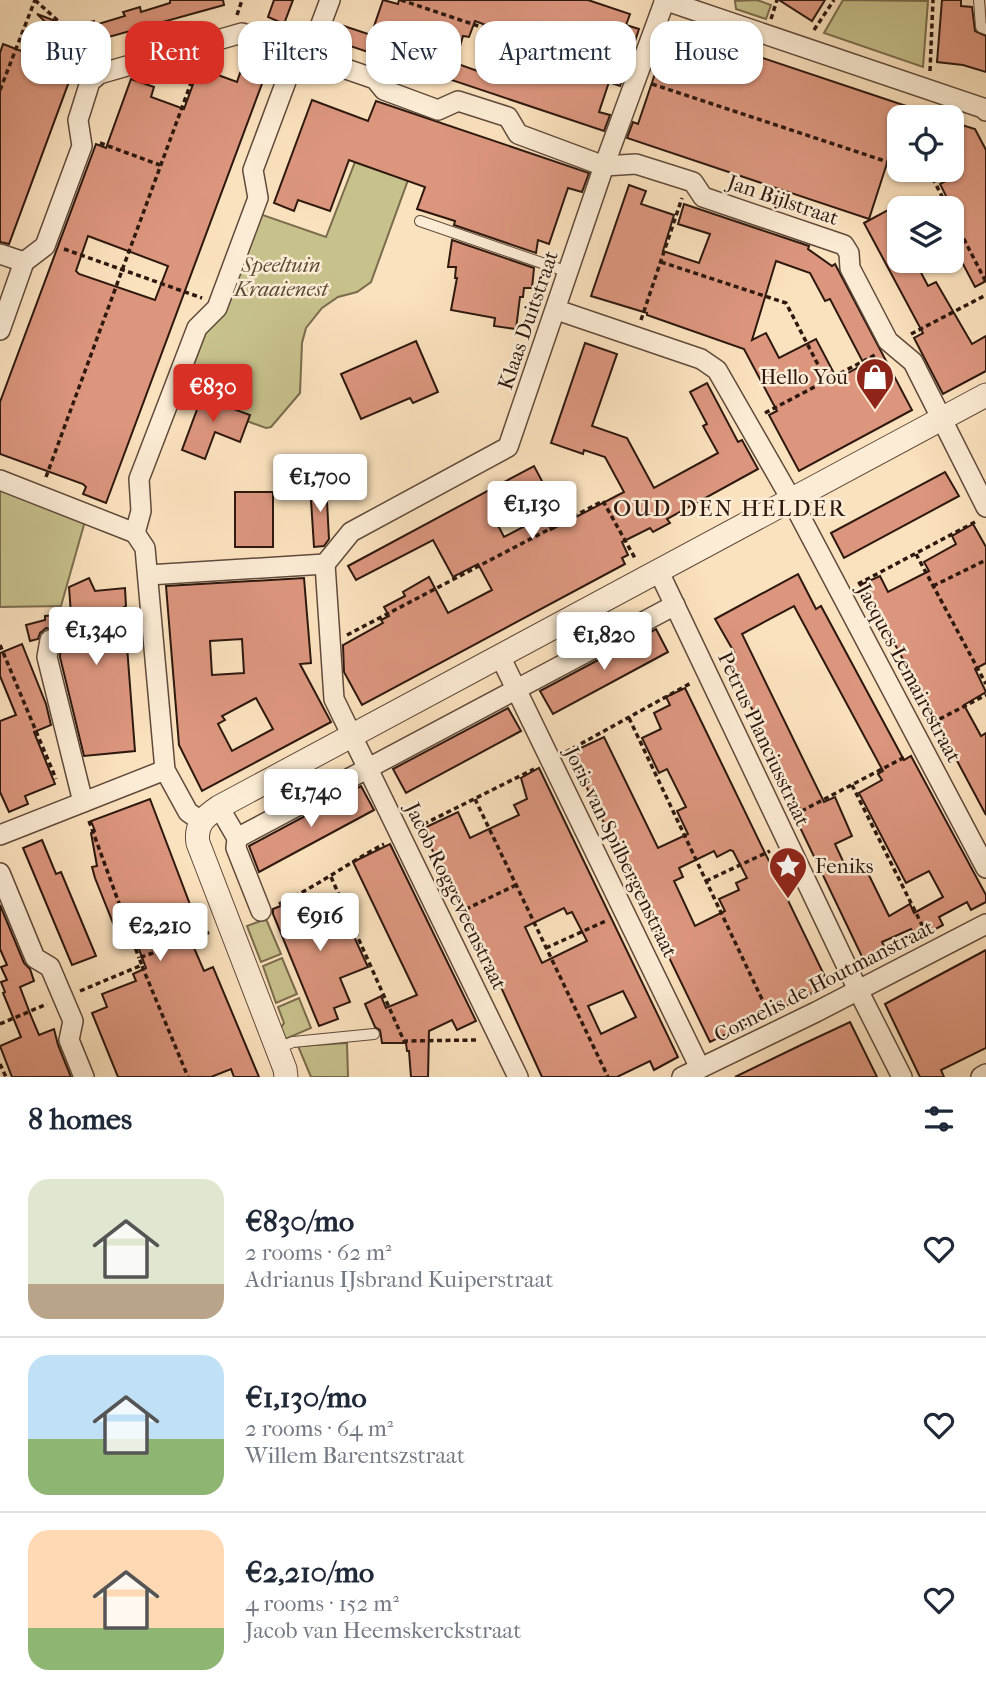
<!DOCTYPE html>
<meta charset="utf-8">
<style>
body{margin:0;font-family:"IM FELL French Canon",serif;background:#f6f6f7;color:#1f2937;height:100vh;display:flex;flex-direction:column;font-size:26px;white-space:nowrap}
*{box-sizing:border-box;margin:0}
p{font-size:23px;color:#747a83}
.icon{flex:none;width:38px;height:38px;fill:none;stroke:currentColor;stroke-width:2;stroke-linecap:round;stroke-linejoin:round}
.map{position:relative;height:1077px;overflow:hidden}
.side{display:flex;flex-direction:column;background:#fff;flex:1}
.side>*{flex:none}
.top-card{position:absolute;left:21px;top:21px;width:945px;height:63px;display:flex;gap:14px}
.buttons{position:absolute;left:887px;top:105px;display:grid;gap:14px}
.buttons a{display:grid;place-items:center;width:77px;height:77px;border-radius:14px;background:#fff;box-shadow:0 2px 5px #0004;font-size:35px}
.price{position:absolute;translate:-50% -60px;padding:0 16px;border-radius:7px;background:#fff;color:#222;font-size:23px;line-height:46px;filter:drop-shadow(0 2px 4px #0008)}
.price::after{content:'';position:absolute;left:50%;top:42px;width:21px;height:16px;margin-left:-10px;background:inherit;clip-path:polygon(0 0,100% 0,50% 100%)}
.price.active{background:#d93025;color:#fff}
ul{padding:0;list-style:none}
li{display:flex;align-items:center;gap:21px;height:175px;padding:0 28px}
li+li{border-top:2px solid #e0e1e3}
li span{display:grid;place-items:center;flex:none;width:196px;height:140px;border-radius:21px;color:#555}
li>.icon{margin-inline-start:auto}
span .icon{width:84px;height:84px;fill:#fffc;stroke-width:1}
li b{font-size:30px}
h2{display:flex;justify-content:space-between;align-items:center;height:84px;padding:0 28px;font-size:30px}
.chip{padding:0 24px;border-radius:21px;background:#fff;box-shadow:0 2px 5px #0004;font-size:24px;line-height:63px}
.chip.active{background:#d93025;color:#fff}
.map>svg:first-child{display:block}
.green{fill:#c7c18c;stroke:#7a6c4e;stroke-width:2}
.building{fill:#dc967e;stroke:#2d180f;stroke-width:2;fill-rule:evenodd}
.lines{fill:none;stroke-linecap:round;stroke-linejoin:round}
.service-casing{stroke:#604a3b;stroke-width:12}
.minor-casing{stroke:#604a3b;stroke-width:22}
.tertiary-casing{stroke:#604a3b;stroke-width:25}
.path{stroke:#2d180f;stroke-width:3.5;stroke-dasharray:5 3.5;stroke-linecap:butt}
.service{stroke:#fcecd5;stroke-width:10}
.minor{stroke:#fcecd5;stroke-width:19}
.tertiary{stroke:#fcecd5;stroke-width:23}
.labels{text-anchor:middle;stroke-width:5;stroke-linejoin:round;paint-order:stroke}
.street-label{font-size:21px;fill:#2d180f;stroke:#fcecd5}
.park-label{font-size:21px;font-style:italic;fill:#5b4b34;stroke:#fcecd5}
.poi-label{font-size:21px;fill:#2d180f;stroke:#fcecd5;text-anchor:end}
.neighbourhood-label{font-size:23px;letter-spacing:2px;fill:#2d180f;stroke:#fcecd5}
</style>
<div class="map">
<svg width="986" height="1077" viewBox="0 0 986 1077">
<rect width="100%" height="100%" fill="#fbe2be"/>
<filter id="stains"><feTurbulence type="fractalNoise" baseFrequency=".00286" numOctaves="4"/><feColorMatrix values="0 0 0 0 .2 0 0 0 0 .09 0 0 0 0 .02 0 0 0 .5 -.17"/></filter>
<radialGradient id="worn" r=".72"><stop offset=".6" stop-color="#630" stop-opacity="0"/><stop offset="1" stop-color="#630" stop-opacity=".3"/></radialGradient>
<g class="green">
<path d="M757 0 771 5 766 19 736 9 735 1Z"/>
<path d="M843 0 928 1 923 67 824 33Z"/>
<path d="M355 162 408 180 371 282 357 292 338 297 322 308 306 328 302 343 300 393 271 427 266 428 225 413 228 398 188 380 251 211 326 237Z"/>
<path d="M0 483 87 514 61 606 0 607Z"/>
<path d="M266 919 281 954 261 962 247 926Z"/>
<path d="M282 958 297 994 276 1003 263 966Z"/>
<path d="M299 998 311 1028 283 1040 280 1029 284 1023 278 1007Z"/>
<path d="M347 1043 348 1077H311L298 1046Z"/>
</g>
<g class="building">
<path d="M170 0H223L224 5 83 44 79 54 37 14 71 27 94 21 95 25 125 16 123 12 140 7 141 12 170 3Z"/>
<path d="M274 0H293L284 24 268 17Z"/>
<path d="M383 0 398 4 399 0H588L630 14 626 25 639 29 620 86 609 82 599 112 610 115 604 131 332 40 338 24 371 35ZM475 21 502 31 490 66 486 64 483 73 455 63 463 36 469 37Z"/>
<path d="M779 0H825L812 21Z"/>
<path d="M942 0H961V6L972 7 975 31 986 36V72L963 65 937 62Z"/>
<path d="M685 32 930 114 929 117H900V161L889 157 869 219 627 138 633 122 638 124 667 38 681 43Z"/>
<path d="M3 44 53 63 54 61 74 68 9 244 0 242V53Z"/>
<path d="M199 68 237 82 240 73 263 81 106 503 83 494 86 487 83 484 0 454V402L96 144 106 148 131 79 154 87 151 97 184 109ZM88 236 168 266 155 300 79 274 76 271Z"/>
<path d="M312 100 368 121 376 101 589 173 582 192 568 188 549 244 538 240 536 253 454 225 455 221 417 209 425 187 349 160 330 211 298 200 294 211 274 203Z"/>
<path d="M952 122 975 129 986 150V281L975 287 952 243V208L940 184 952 178Z"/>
<path d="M629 185 646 191 641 204 674 215 663 251 699 263 710 234 678 224 684 204 809 246 808 249 832 266 835 264 912 410 799 471 769 415 777 411 744 349 647 315V313L591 296ZM776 261 810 273 825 301 830 299 864 364 837 379 816 339 779 358 766 333 752 340Z"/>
<path d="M888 210 900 232V261H915L928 286 936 282 972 344 986 336V371L943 394 914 338 923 333 864 223Z"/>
<path d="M452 240 534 268 532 288H524L523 297H520L516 329 494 326 495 318 451 310 457 278H455L456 267H448Z"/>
<path d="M416 341 438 392 413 403 410 398 361 419 341 374Z"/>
<path d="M585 343 617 354 592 426 627 438 654 488 718 453 703 426 707 424 690 392 707 383 738 442 742 440 758 469 667 519 670 523 653 532 650 528 622 542 628 555 622 558 625 564 362 705 344 672 343 645 383 623 381 620 389 616 384 607 405 596 403 592 429 577 448 613 492 590 478 564 453 577 433 540 356 580 348 566 534 466 542 481 490 510 504 537 544 516 551 530 624 492 605 457 584 450 583 454 551 443Z"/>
<path d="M205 388 220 394 217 403 250 415 240 442 215 432 205 459 182 450Z"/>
<path d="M945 472 959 496 844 558 831 533Z"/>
<path d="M326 483 329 539 324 546 314 547 310 484Z"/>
<rect x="235" y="492" width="38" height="55"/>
<path d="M973 524 986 547V663L975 669 986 692 964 705 981 736 986 733V815L884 624 882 626 860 585 880 576 888 592 929 571 924 562 956 544 952 536Z"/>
<path d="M798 574 816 609 821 606 904 760 911 756 986 895V902L971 910 967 902 939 917 943 925 917 939 911 929 882 942 888 954 866 965 795 817 802 813 726 655 734 652 715 619ZM794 606 883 771 878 774 882 780 859 793 906 883 929 871 943 897 914 913 910 904 889 916 864 865 848 872 835 844 852 836 835 797 824 802 742 634Z"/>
<path d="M89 578 95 591 125 588 126 606 124 607 135 751 84 756 60 657 61 635 57 630 46 628 40 633 38 639 30 641 26 625 45 620V616L71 614 69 587Z"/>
<path d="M304 578 311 663 300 664 331 722 202 791 179 745 166 586ZM242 639 244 673 212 675 210 641ZM256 698 273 729 232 751 218 724 225 720 222 716Z"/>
<path d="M656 629 668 652 553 714 540 691Z"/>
<path d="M22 644 46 704 51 725 34 732 55 784 25 796 28 804 9 812 0 792V721L16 715 0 676V653Z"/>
<path d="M685 688 829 985 710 1042 570 753 604 737 658 848 688 834 677 811 686 807 667 769 659 773 642 738 661 729 654 713 670 705 666 697ZM730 850 733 851 747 878 736 883 739 890 719 899 725 911 695 926 674 881 683 877 679 868 714 851 717 857Z"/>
<path d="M508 708 521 731 406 793 393 769Z"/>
<path d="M539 768 678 1057 654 1070 650 1061 617 1077H542L490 963 462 906 460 907 422 829 458 812 470 838 519 815 514 805 527 799 521 778ZM564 908 567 914 572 912 587 941 542 963 525 927ZM623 991 636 1017 601 1034 588 1006Z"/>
<path d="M361 786 374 810 259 872 249 846Z"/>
<path d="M150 799 197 923 185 927 204 971 213 967 259 1077H234L231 1069 211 1077H118L92 1013 107 1007 102 994 136 981 133 974 146 968 131 928 117 933 95 878 92 867 97 866 91 833 95 831 91 821Z"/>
<path d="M42 840 56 874 61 872 96 956 72 965 23 848Z"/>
<path d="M390 844 476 1021 457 1030 452 1020 429 1031 428 1077H411L409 1051H407L406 1043H382L380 1030 375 1027 365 1004 381 996 386 1008 417 995 353 862Z"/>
<path d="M306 896 313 913 338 902 368 967 340 978 350 1002 334 1008 338 1019 319 1026 273 914V909Z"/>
<path d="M0 905 24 963 30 969 34 981 20 987 31 1016 39 1035 54 1029 58 1045 71 1077H12L0 1046 21 1037 3 993 5 992 1 982 7 980 1 967 7 965 0 949Z"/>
<path d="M986 950V1048L941 1070 944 1077H920L885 1004Z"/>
<path d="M850 1022 877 1077H735L801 1045Z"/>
</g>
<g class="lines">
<defs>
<g id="service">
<path d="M979 0 981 27 986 29"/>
<path d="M420 221 568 272"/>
<path d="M278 1048 293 1042 374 1034"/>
</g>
<g id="minor">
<path d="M664 0 983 108 986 111"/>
<path d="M309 56 330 0"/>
<path d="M0 254 24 262"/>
<path d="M557 310 701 359 717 370 791 499 986 868"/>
<path d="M0 330 24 262 45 246 82 146 78 120 90 82 99 74 242 33 375 79 384 90 438 110 458 101 508 117 518 134 604 166 636 164 693 182 703 197 844 245 849 253 850 268 888 341 913 362 986 507"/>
<path d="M0 480 135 533"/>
<path d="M135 533 141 511 139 479 197 328 217 308 258 198 253 170 297 52"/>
<path d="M135 533 145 548 165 770 188 812 201 821"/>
<path d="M325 564 351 532 508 447 604 166 665 0"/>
<path d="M325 564 334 699 518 1077"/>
<path d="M659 572 858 990 902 1077"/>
<path d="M148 575 325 564"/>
<path d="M50 640 47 657 83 802"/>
<path d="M500 656 700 1068"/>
<path d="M219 807 237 838 236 848 261 911"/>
<path d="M0 835 165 770"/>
<path d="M237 838 675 605"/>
<path d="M0 873 35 958 50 967 73 1021 69 1040 84 1077"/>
<path d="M682 1077 816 1012 986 924"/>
<path d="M981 1077 986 1074"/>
</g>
<path id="tertiary" d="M286 1077 285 1069 198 843C195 825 204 817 219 807L986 395"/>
</defs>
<use href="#service" class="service-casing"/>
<use href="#minor" class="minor-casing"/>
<use href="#tertiary" class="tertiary-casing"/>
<g class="path">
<path d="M35 0 77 38 93 58"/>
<path d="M401 0 618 73"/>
<path d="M237 15 242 0"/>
<path d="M771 19 777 0"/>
<path d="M814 30 834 0"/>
<path d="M930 71 933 0"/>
<path d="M652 84 900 166"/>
<path d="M0 90 35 0"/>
<path d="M100 143 160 165"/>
<path d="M909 170 932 177 948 208"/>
<path d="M952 216 986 282"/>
<path d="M64 249 202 298"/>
<path d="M661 262 786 303 826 380"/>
<path d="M641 320 682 198"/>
<path d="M911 334 986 295"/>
<path d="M765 413 875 355"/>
<path d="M46 477 198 64"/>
<path d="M916 554 986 684"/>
<path d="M858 584 975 522"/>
<path d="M933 586 986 560"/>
<path d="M347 635 603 501 636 560"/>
<path d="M0 645 56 779"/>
<path d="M629 718 769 1014"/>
<path d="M932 723 986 695"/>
<path d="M566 752 691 683"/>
<path d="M852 785 926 933"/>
<path d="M475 799 608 1077"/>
<path d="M794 815 905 757"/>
<path d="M89 821 139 958"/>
<path d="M416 828 534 769"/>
<path d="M331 877 404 1041 478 1040"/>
<path d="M706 881 770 851"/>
<path d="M279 904C316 887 348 863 384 844"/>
<path d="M458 913 516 885"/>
<path d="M546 948 608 920"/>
<path d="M142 966 188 1077"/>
<path d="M80 991 142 965 139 958 210 932"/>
<path d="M0 1024 47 1004"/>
<path d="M0 1064 6 1077"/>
</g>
<use href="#service" class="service"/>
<use href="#minor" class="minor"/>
<use href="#tertiary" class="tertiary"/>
</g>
<defs>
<symbol id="shop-pin" viewBox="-11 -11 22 30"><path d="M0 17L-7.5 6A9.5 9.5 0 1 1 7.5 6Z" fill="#8f2418" stroke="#fcecd5"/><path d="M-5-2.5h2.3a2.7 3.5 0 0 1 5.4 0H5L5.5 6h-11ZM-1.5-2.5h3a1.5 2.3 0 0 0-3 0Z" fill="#fff"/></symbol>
<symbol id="sight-pin" viewBox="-11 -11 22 30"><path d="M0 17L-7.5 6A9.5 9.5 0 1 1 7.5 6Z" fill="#8f2418" stroke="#fcecd5"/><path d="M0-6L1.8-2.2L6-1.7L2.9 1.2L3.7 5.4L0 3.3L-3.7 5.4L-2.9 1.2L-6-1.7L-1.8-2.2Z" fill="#fff"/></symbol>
</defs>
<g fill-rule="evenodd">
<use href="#shop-pin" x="853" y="355" width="44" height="60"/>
<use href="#sight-pin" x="766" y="844" width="44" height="60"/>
</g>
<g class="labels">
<g class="street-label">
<text transform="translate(783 200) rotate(19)" y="7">Jan Bijlstraat</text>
<text transform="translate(528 320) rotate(-71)" y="7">Klaas Duitstraat</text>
<text transform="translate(909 673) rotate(62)" y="7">Jacques Lemairestraat</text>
<text transform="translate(764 739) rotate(65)" y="7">Petrus Planciusstraat</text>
<text transform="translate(621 852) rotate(64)" y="7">Joris van Spilbergenstraat</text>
<text transform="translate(456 896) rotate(64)" y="7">Jacob Roggeveenstraat</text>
<text transform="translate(824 981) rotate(-27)" y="7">Cornelis de Houtmanstraat</text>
</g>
<g class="park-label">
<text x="281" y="272">Speeltuin<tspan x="281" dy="24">Kraaienest</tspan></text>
</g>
<g class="poi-label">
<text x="848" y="384">Hello You</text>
<text x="815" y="873" text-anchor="start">Feniks</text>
</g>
<g class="neighbourhood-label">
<text x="730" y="516">OUD DEN HELDER</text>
</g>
</g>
<rect width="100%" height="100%" filter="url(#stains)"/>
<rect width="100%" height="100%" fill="url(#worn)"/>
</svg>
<div class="buttons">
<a><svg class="icon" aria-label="locate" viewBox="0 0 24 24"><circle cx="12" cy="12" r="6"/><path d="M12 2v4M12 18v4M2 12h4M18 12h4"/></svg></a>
<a><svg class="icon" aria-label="layers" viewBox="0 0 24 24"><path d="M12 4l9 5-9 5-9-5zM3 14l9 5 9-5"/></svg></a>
</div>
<b class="price active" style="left:213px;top:424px">€830</b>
<b class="price" style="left:320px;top:514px">€1,700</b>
<b class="price" style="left:532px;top:541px">€1,130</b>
<b class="price" style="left:96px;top:667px">€1,340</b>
<b class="price" style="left:604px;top:672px">€1,820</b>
<b class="price" style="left:311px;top:829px">€1,740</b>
<b class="price" style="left:320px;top:953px">€916</b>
<b class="price" style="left:160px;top:963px">€2,210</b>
<div class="top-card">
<a class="chip">Buy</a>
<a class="chip active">Rent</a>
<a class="chip">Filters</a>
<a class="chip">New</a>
<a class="chip">Apartment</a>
<a class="chip">House</a>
</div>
</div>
<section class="side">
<h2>8 homes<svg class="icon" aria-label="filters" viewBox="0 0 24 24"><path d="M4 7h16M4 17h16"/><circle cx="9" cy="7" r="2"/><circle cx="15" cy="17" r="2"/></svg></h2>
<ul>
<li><span style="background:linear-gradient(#dfe7d0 75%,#b9a48a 0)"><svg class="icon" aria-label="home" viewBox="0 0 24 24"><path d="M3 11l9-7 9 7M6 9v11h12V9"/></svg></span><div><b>€830/mo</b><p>2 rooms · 62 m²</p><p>Adrianus IJsbrand Kuiperstraat</p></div><svg class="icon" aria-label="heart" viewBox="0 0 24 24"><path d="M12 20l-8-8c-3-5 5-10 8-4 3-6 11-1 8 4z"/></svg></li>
<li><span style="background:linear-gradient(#bfe0f5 60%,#8fb573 0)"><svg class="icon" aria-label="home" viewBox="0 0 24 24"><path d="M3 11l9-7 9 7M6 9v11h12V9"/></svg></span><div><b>€1,130/mo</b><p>2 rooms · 64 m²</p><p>Willem Barentszstraat</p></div><svg class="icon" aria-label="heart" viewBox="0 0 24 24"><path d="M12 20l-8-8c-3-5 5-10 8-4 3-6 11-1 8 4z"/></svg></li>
<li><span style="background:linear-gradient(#ffd9b3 70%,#8fb573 0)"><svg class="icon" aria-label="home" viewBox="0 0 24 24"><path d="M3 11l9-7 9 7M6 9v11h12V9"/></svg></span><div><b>€2,210/mo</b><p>4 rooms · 152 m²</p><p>Jacob van Heemskerckstraat</p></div><svg class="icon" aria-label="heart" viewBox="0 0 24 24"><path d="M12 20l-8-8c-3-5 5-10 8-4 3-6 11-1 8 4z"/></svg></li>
</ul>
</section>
